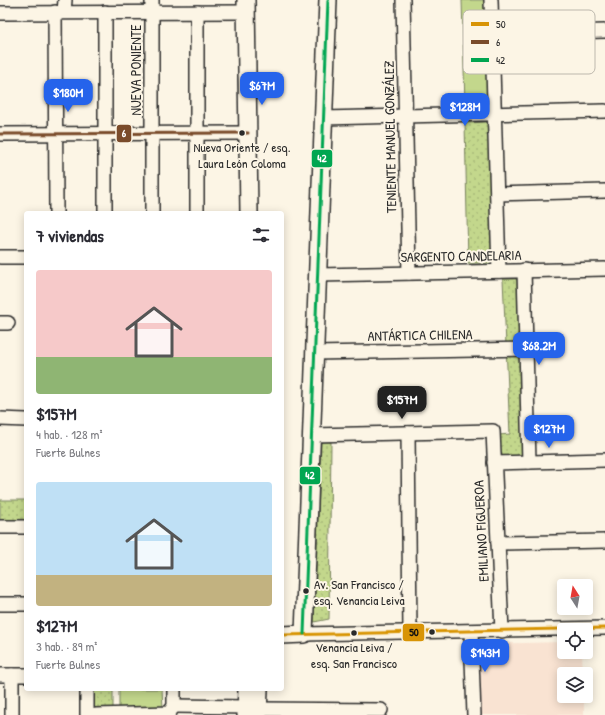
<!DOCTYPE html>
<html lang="es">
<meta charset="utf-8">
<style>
body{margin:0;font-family:"Patrick Hand",sans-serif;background:#f2f2f3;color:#2b2b33;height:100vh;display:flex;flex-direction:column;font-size:15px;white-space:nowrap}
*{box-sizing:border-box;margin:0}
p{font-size:13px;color:#7c7c81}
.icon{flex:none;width:22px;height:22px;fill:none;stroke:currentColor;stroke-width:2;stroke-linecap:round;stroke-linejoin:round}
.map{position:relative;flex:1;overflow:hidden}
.side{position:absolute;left:24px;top:211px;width:260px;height:480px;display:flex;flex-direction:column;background:#fff;border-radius:4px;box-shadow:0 2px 10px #0003}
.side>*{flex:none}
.needle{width:26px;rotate:349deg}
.fabs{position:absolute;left:557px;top:579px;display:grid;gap:8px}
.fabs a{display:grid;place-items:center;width:36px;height:36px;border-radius:4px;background:#fff;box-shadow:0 2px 10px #0003;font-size:20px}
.price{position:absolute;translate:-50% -34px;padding:0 9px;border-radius:8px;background:#2563eb;color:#fff;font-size:13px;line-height:26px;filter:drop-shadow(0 1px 2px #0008)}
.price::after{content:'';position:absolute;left:50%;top:24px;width:12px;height:9px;margin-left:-6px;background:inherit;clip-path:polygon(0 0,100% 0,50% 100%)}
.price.selected{background:#222;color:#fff}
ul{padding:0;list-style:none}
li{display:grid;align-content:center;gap:8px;height:212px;padding:0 12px}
li span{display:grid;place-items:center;height:124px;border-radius:4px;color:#555}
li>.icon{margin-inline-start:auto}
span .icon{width:72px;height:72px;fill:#fffc;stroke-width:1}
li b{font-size:17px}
h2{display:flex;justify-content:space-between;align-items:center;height:48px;padding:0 12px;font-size:17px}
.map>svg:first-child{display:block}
.built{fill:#f9e3d2}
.grass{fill:#c3d78c;stroke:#77815c}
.park{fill:url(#park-dots);stroke:#77815c}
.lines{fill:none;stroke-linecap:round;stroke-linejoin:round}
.minor-casing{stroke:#2b2b2b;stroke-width:16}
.major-casing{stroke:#2b2b2b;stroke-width:20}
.minor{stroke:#fcf5e5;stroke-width:13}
.major{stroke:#fcf5e5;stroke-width:17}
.bus-1-casing{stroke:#fcf5e5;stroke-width:6}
.bus-2-casing{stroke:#fcf5e5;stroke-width:6}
.bus-3-casing{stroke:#fcf5e5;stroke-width:6}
.bus-1{stroke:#d89406;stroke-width:3}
.bus-2{stroke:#7a4b2a;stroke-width:3}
.bus-3{stroke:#00a651;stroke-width:3}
.bus-dot{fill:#2b2b2b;stroke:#fcf5e5;stroke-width:1.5}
.labels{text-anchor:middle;stroke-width:4;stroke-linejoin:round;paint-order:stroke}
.bus-label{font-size:13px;fill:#2b2b2b;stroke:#fcf5e5}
.street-label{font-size:14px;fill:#2b2b2b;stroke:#fcf5e5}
.key{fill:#fcf5e5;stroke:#bdb8ad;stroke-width:1}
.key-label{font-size:11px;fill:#2b2b2b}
.line-badge{stroke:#fcf5e5;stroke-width:1.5}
.badge-label{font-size:11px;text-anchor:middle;font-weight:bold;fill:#fff}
.pale-badge-label{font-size:11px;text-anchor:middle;font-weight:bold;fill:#111}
</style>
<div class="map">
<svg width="605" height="715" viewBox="0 0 605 715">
<defs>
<pattern id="park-dots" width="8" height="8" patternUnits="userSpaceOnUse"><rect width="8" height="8" fill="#c3d78c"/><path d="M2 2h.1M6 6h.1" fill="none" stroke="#a8b979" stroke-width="1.8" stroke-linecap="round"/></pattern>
</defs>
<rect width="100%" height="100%" fill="#fcf5e5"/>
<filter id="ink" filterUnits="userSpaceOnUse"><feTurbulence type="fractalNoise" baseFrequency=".025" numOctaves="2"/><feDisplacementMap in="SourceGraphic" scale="8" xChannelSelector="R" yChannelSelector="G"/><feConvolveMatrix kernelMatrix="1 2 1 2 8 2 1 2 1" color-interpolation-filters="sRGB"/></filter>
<g filter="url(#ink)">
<path class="built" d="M564 642V652H582L583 674H564V696H584V715H479L476 649 481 644Z"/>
<g class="grass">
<path d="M462 0H487L489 105H465Z"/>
<path d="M119 689H162L163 709 119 710Z"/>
</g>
<g class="park">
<path d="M489 122 493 263H468L465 123Z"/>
<path d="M503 279H517L525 455 500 457 499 435 510 434Z"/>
<path d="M321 442H331L329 619 314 622Z"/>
<rect x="0" y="500" width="26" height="22"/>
<path d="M92 689H113V709H100L92 707Z"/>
</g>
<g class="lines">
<defs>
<g id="minor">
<path d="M403 0 409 273"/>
<path d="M491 0 499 271"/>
<path d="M55 12 56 213"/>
<path d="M64 12 65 0"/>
<path d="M105 12V213"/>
<path d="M197 12V213"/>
<path d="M0 13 246 12"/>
<path d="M492 34 605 31"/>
<path d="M324 118 605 111"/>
<path d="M0 134 248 133"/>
<path d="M497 194 605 191"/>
<path d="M152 213V0"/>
<path d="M0 257H26"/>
<path d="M524 270 529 462"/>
<path d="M318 275 605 269"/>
<path d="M0 323H8"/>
<path d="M315 353 526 349"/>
<path d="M0 419 26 420"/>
<path d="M408 433 410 633"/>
<path d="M312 435 493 431 502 631"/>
<path d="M494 463 605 460"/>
<path d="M0 527H26"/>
<path d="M498 543 605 541"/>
<path d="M0 604H26"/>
<path d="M471 631 474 715"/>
<path d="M304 634 605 628"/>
<path d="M0 675H26"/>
<path d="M87 689V715"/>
<path d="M174 706 246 707"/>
<path d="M258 709 381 710"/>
<path d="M12 715V675"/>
<path d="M96 715 169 713 174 706V689"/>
</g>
<g id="major">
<path d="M246 0 249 213"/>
<path d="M282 635 304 634 328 0"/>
<path d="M246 715 247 689"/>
<path d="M258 715 259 689"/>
</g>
</defs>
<use href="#minor" class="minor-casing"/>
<use href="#major" class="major-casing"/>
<use href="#minor" class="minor"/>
<use href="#major" class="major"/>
<defs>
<path id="bus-1" d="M282 635 605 628"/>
<path id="bus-2" d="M0 134 248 133"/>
<path id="bus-3" d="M304 634 328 0"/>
</defs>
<use href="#bus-1" class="bus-1-casing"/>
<use href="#bus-2" class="bus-2-casing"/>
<use href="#bus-3" class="bus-3-casing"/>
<use href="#bus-1" class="bus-1"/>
<use href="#bus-2" class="bus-2"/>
<use href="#bus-3" class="bus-3"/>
</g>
</g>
<g class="bus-dot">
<circle cx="242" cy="133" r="3.5"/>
<circle cx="306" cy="591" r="3.5"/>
<circle cx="432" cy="632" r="3.5"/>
<circle cx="354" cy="633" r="3.5"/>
</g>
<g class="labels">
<g class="bus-label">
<text x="242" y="152">Nueva Oriente / esq.<tspan x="242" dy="16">Laura León Coloma</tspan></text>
<text x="314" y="589" text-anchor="start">Av. San Francisco /<tspan x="314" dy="16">esq. Venancia Leiva</tspan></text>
<text x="354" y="652">Venancia Leiva /<tspan x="354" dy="16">esq. San Francisco</tspan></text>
</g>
<g class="street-label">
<text transform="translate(136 70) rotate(-90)" y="5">NUEVA PONIENTE</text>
<text transform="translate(390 137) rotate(-91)" y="5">TENIENTE MANUEL GONZÁLEZ</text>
<text transform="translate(461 256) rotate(-1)" y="5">SARGENTO CANDELARIA</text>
<text transform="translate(420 335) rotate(-1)" y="5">ANTÁRTICA CHILENA</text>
<text transform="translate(481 531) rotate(-93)" y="5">EMILIANO FIGUEROA</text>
</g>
</g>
<rect x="463" y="10" width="132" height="64" rx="6" class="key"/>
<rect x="471" y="22" width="18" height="4" fill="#d89406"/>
<rect x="471" y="40" width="18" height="4" fill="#7a4b2a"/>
<rect x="471" y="58" width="18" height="4" fill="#00a651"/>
<g class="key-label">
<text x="496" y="28">50</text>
<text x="496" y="46">6</text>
<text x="496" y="64">42</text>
</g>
<g class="line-badge">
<rect x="116" y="124" width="16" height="19" rx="4" fill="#7a4b2a"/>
<rect x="311" y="149" width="22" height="19" rx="4" fill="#00a651"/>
<rect x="299" y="466" width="22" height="19" rx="4" fill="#00a651"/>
<rect x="402" y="623" width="23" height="19" rx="4" fill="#d89406"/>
</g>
<g class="badge-label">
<text x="124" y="137">6</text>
<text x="322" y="162">42</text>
<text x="310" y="479">42</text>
</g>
<g class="pale-badge-label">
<text x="414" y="636">50</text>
</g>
</svg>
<div class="fabs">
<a><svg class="needle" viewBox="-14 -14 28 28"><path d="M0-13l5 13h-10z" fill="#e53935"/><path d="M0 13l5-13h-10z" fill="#7c7c81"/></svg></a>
<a><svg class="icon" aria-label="locate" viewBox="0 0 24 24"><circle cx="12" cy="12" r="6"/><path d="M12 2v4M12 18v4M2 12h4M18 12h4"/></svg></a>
<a><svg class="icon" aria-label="layers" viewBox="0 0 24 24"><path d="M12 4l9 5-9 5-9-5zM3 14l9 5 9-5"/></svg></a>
</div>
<b class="price" style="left:262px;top:106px">$67M</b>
<b class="price" style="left:68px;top:113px">$180M</b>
<b class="price" style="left:465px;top:127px">$128M</b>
<b class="price" style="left:539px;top:366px">$68.2M</b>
<b class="price selected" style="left:402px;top:420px">$157M</b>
<b class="price" style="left:549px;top:449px">$127M</b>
<b class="price" style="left:485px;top:673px">$143M</b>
<section class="side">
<h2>7 viviendas<svg class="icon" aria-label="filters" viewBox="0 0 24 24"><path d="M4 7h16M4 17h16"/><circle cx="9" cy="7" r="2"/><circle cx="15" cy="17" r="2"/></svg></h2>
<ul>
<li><span style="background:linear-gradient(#f6c9c9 70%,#8fb573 0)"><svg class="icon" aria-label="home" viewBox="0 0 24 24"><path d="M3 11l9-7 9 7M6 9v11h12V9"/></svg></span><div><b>$157M</b><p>4 hab. · 128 m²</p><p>Fuerte Bulnes</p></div></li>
<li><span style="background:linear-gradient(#bfe0f5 75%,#c2b280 0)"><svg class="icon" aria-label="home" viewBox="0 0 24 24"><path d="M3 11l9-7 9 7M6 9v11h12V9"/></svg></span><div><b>$127M</b><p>3 hab. · 89 m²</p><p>Fuerte Bulnes</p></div></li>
</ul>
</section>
</div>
